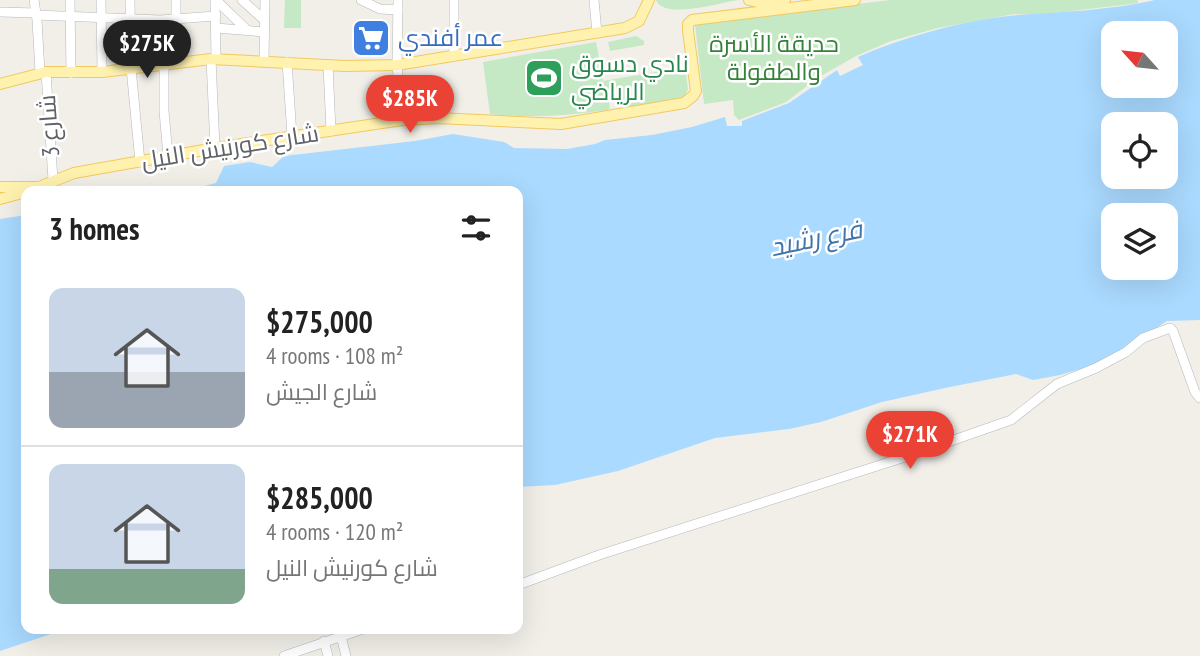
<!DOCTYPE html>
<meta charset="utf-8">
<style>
body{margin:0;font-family:"PT Sans Narrow",Cairo,sans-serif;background:#f6f6f6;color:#222;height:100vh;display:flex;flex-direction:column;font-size:26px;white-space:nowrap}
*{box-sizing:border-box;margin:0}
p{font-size:23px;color:#767676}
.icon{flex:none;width:38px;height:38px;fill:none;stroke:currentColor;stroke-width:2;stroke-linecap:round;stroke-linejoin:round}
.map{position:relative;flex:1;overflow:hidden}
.details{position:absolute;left:21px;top:186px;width:502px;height:448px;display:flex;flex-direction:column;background:#fff;border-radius:14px;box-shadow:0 7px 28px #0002}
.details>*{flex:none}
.needle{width:46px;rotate:297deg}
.fabs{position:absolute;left:1101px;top:21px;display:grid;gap:14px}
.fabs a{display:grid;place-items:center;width:77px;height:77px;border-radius:14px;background:#fff;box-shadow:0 7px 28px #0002;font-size:35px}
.price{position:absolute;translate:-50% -60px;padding:0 16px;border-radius:24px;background:#ea4335;color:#fff;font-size:23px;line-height:46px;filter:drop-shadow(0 2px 4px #0008)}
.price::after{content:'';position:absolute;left:50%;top:42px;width:21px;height:16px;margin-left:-10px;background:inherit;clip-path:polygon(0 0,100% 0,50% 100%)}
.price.current{background:#222;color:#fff}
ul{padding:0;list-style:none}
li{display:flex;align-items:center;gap:21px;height:175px;padding:0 28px}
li+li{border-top:2px solid #e0e0e0}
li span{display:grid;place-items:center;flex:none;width:196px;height:140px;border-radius:14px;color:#555}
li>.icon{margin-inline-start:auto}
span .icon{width:84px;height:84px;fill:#fffc;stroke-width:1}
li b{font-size:30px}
h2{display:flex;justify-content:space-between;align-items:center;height:84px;padding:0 28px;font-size:30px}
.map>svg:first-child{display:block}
.green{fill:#c5e8c5}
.water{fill:#aadaff;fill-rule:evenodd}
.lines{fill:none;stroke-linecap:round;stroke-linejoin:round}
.minor-casing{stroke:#b5b8bc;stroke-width:10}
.major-casing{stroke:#f2c960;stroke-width:12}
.minor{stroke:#fff;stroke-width:9}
.major{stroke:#fff2af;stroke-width:10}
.labels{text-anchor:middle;stroke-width:5;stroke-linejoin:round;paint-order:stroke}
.shop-label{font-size:24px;fill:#366cbe;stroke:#fff;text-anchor:start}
.park-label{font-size:24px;fill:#348238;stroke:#fff}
.leisure-label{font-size:24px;fill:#27864d;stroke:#fff;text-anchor:start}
.street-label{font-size:24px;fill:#5f6368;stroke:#fff}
.water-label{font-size:26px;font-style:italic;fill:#4174aa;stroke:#fff}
</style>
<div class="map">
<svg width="1200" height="656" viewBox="0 0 1200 656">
<rect width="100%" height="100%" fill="#f1efe8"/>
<g class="green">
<path d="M285 0H301V28H284Z"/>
<path d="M656 0H738C719 3 664 20 656 0Z"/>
<path d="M890 0H1137L1139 3 1038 15 1014 14 938 28 891 41 856 56 819 77 786 102 739 120 734 115 733 100 704 104 695 24Z"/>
<path d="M636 36 644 41V45L610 51 608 42Z"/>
<path d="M596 42 603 81 685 67 688 89 684 98 623 108 620 90 607 92 610 108 607 110C567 116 530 118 490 114L483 62Z"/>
</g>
<g class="water">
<path d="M1155 0H1200V320L1167 321 1105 362 1060 375 1033 380 1016 374 945 388 882 402 821 422 789 429 715 438 618 471 555 485 518 487V191H186L216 183 224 166 250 162 272 167 284 156 415 141 453 134 504 142 514 148 567 149 595 144 605 140 652 135 692 127 725 117 727 126H742V121L789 103 837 70 840 76 863 65 858 57C904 37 967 19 1018 15 1064 12 1110 10 1155 0ZM1113 33H1166V86H1113ZM1113 124H1166V177H1113ZM1113 215H1166V268H1113Z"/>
<path d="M26 215V628H69L0 651V219Z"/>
</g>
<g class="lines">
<defs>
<g id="minor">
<path d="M34 0 37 20 40 72"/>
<path d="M70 0 71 73"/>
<path d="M101 0 102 72"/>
<path d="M130 0 131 68 140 162"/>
<path d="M176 0V63"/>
<path d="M215 0 216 59"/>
<path d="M216 0 247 30"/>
<path d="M242 0 264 20"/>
<path d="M361 0 380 9 398 10"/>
<path d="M398 0 397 65 402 120"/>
<path d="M454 0V56"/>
<path d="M594 0 597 33"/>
<path d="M0 12 36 13"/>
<path d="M36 15 160 20 216 16"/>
<path d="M216 28 264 32"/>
<path d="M211 59 215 148"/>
<path d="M264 61 265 0"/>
<path d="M287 62 292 136"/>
<path d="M164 64V111L168 156"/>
<path d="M328 65 331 131"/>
<path d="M46 72 53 180"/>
<path d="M518 585 599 555 902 458 1011 420 1057 384 1096 368 1126 352 1143 338 1170 328 1173 331 1195 392 1200 398"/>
<path d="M341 636 346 656"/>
<path d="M324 641 328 656"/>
<path d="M284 656 366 628"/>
</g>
<g id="major">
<path d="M749 0 762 3 785 0"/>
<path d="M0 84 46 72H102L211 59 345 66 397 65 625 28 639 21 649 0"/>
<path d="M0 187H36"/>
<path d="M29 191 74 173 215 148 402 120 438 118 561 124 684 103 693 96 696 91 688 31V24L692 20 855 0"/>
<path d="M0 199 26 192"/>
</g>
</defs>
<use href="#minor" class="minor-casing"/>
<use href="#major" class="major-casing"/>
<use href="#minor" class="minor"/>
<use href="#major" class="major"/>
</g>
<defs>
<symbol id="supermarket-square" viewBox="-11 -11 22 22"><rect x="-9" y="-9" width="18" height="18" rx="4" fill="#3f7fe0" stroke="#fff"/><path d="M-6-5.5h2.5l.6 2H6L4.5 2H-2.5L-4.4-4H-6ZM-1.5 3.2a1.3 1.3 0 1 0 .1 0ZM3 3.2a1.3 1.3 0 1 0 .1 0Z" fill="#fff"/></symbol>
<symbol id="stadium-square" viewBox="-11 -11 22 22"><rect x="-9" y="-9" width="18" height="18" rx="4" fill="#2e9e5b" stroke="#fff"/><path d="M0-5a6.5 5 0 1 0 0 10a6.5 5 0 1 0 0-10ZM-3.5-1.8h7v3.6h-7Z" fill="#fff"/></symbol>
</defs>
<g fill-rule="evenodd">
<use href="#supermarket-square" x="349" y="16" width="44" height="44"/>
<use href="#stadium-square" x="522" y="56" width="44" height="44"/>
</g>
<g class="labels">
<g class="shop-label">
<text x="398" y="46">عمر أفندي</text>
</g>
<g class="park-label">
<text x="774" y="52">حديقة الأسرة<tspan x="774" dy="28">والطفولة</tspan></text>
</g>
<g class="leisure-label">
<text x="571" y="72">نادي دسوق<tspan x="571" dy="28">الرياضي</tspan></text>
</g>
<g class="street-label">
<text transform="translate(49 126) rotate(-94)" y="8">شارع 3</text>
<text transform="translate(230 147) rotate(-9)" y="8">شارع كورنيش النيل</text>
</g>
<g class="water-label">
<text transform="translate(816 238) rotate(-12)" y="9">فرع رشيد</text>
</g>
</g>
</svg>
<div class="fabs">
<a><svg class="needle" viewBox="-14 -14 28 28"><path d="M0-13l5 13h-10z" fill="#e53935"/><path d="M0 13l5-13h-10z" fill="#767676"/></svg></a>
<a><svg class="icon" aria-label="locate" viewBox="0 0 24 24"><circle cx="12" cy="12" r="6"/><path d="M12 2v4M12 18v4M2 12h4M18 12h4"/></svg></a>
<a><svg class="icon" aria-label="layers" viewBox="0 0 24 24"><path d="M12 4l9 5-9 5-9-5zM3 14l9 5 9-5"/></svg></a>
</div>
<b class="price current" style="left:147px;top:80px">$275K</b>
<b class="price" style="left:410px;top:135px">$285K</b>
<b class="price" style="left:910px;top:471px">$271K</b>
<section class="details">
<h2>3 homes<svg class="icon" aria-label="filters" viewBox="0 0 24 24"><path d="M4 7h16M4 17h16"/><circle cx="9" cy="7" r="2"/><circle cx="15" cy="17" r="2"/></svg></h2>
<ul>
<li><span style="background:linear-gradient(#c9d6e8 60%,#9aa5b1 0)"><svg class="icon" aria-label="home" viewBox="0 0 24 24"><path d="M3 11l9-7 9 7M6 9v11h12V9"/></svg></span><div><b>$275,000</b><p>4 rooms · 108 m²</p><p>شارع الجيش</p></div></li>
<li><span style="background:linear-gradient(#c9d6e8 75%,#7fa58c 0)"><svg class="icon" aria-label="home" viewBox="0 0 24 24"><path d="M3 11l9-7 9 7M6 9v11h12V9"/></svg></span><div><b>$285,000</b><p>4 rooms · 120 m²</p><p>شارع كورنيش النيل</p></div></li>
</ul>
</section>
</div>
